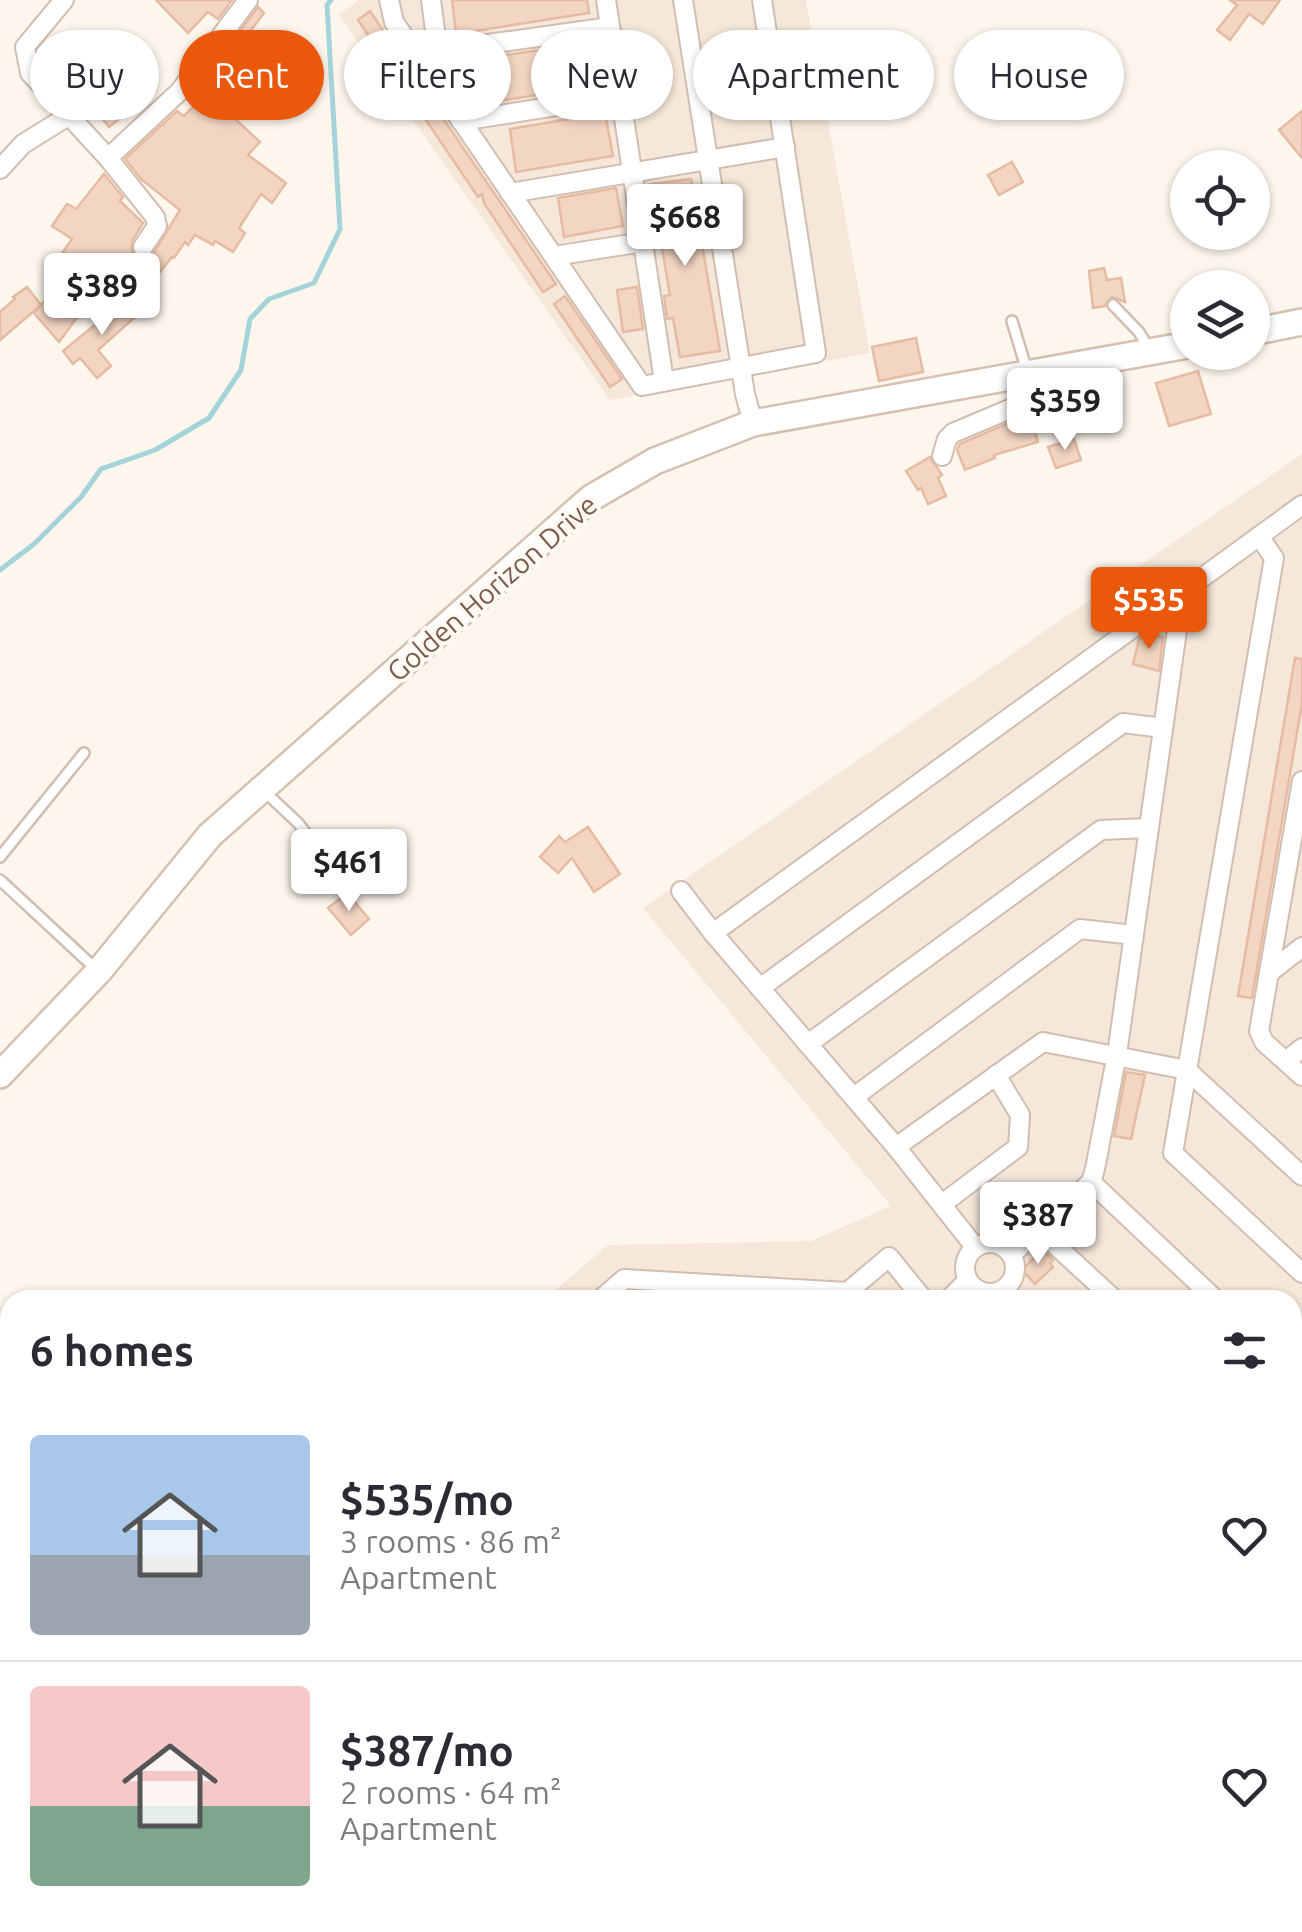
<!DOCTYPE html>
<meta charset="utf-8">
<style>
body{margin:0;font-family:Ubuntu,sans-serif;background:#f7f7f7;color:#2b2b33;height:100vh;display:flex;flex-direction:column;font-size:38px;white-space:nowrap}
*{box-sizing:border-box;margin:0}
p{font-size:32px;color:#7c7c81}
.icon{flex:none;width:55px;height:55px;fill:none;stroke:currentColor;stroke-width:2;stroke-linecap:round;stroke-linejoin:round}
.map{position:relative;flex:1;overflow:hidden}
.sheet{position:absolute;left:0px;top:1290px;width:1302px;height:642px;display:flex;flex-direction:column;background:#fff;border-radius:30px 30px 0 0;box-shadow:0 2px 8px #0004}
.sheet>*{flex:none}
.top-card{position:absolute;left:30px;top:30px;width:1242px;height:90px;display:flex;gap:20px}
.tools{position:absolute;left:1170px;top:150px;display:grid;gap:20px}
.tools a{display:grid;place-items:center;width:100px;height:100px;border-radius:50%;background:#fff;box-shadow:0 2px 8px #0004;font-size:50px}
.price{position:absolute;translate:-50% -85px;padding:0 22px;border-radius:10px;background:#fff;color:#222;font-size:32px;line-height:65px;filter:drop-shadow(0 2px 5px #0008)}
.price::after{content:'';position:absolute;left:50%;top:60px;width:30px;height:22px;margin-left:-15px;background:inherit;clip-path:polygon(0 0,100% 0,50% 100%)}
.price.on{background:#ea580c;color:#fff}
ul{padding:0;list-style:none}
li{display:flex;align-items:center;gap:30px;height:250px;padding:0 30px}
li+li{border-top:2px solid #e1e1e2}
li span{display:grid;place-items:center;flex:none;width:280px;height:200px;border-radius:10px;color:#555}
li>.icon{margin-inline-start:auto}
span .icon{width:120px;height:120px;fill:#fffc;stroke-width:1}
li b{font-size:42px}
h2{display:flex;justify-content:space-between;align-items:center;height:120px;padding:0 30px;font-size:42px}
.tag{padding:0 35px;border-radius:45px;background:#fff;box-shadow:0 2px 8px #0004;font-size:35px;line-height:90px}
.tag.on{background:#ea580c;color:#fff}
.map>svg:first-child{display:block}
.residential{fill:#f5e8da}
.lines{fill:none;stroke-linecap:round;stroke-linejoin:round}
.stream{stroke:#a5d3da;stroke-width:5}
.river{stroke:#bfe3e8;stroke-width:32}
.building{fill:#f3d5c3;stroke:#e6bba3;stroke-width:2.5}
.lane-casing{stroke:#d1beb0;stroke-width:14}
.street-casing{stroke:#d1beb0;stroke-width:22}
.secondary-casing{stroke:#d6c0b0;stroke-width:30}
.lane{stroke:#fff;stroke-width:9}
.street{stroke:#fff;stroke-width:18}
.secondary{stroke:#fff;stroke-width:25}
.labels{text-anchor:middle;stroke-width:8;stroke-linejoin:round;paint-order:stroke}
.street-label{font-size:28px;fill:#7a5c4d;stroke:#fffaf3}
</style>
<div class="map">
<svg width="1302" height="1932" viewBox="0 0 1302 1932">
<rect width="100%" height="100%" fill="#fdf6ec"/>
<g class="residential">
<path d="M359 0H806L870 353 610 400 339 15Z"/>
<path d="M1302 454V1498L1293 1508 1292 1300H544L608 1245 811 1241 891 1206 643 908Z"/>
<path d="M0 1727H10V1922H869L882 1932H0Z"/>
</g>
<g class="lines">
<path class="stream" d="M0 570 34 544 81 497 101 469 155 450 209 418 241 370 250 319 269 299 314 283 340 229 327 5 331 0"/>
<g class="river">
<path d="M1292 1551 1302 1544"/>
<path d="M0 1687 10 1681"/>
</g>
</g>
<g class="building">
<path d="M156 0H232L218 19 208 12 188 33Z"/>
<path d="M452 0H587L589 13 456 34Z"/>
<path d="M1230 0H1280L1263 24 1249 14 1230 40 1217 30 1237 5Z"/>
<path d="M258 7 264 13 222 68 216 63Z"/>
<path d="M370 11 394 47 378 50 358 20Z"/>
<path d="M593 42 601 85 466 106 459 62Z"/>
<path d="M121 64 155 91 109 127 90 103 117 82 111 78Z"/>
<path d="M410 70 556 284 543 292 484 203 482 194 478 197 394 73Z"/>
<path d="M216 83 230 97 221 106 260 142 248 155 286 183 272 203 261 194 239 228 245 233 233 252 215 241 213 245 195 235 188 245 185 242 174 258 172 257 147 288 116 264 87 298 89 301 59 342 34 313 40 306 0 340V312L15 299 13 297 27 287 41 305 70 272 56 262 72 239 52 226 67 204 76 209 104 174 123 197 120 201 143 223 132 241V253L143 259 153 254 180 210 141 179 125 159 177 111 184 116Z"/>
<path d="M1302 111V158L1279 130Z"/>
<path d="M605 113 613 156 516 172 510 129Z"/>
<path d="M1012 162 1023 182 999 195 988 175Z"/>
<path d="M691 179 720 351 680 357 673 318 667 319 664 296 670 295 651 184Z"/>
<path d="M616 188 623 226 564 237 558 198Z"/>
<path d="M1104 268 1107 280 1121 278 1125 302 1112 297 1105 306 1093 308 1089 271Z"/>
<path d="M637 287 643 329 623 332 617 290Z"/>
<path d="M565 296 622 379 610 387 554 304Z"/>
<path d="M129 297 142 311 98 350 111 366 97 378 80 358 73 364 63 351Z"/>
<path d="M916 338 923 372 879 381 872 347Z"/>
<path d="M1198 371 1211 414 1169 426 1156 383Z"/>
<path d="M1030 414 1038 442 994 455 995 458 965 470 957 450 960 444Z"/>
<path d="M1074 439 1081 460 1056 468 1048 447Z"/>
<path d="M930 457 942 475 938 478 946 496 928 504 921 488 918 490 906 471Z"/>
<path d="M1147 633 1163 637 1159 671 1133 664 1139 639Z"/>
<path d="M1295 658 1302 659V703L1252 998 1238 996Z"/>
<path d="M588 827 620 874 594 892 572 858 558 873 540 857 559 836 565 842Z"/>
<path d="M347 893 369 919 351 935 328 908Z"/>
<path d="M1126 1072 1145 1075 1131 1139 1114 1136Z"/>
<path d="M1042 1250 1053 1260 1050 1263 1053 1267 1035 1284 1022 1270Z"/>
</g>
<g class="lines">
<defs>
<g id="lane">
<path d="M1113 305 1139 332 1149 349"/>
<path d="M1012 321 1027 371"/>
<path d="M264 791 298 823 346 885"/>
<path d="M0 857 84 753"/>
<path d="M0 880 97 970"/>
</g>
<g id="street">
<path d="M64 0 25 47 30 73 108 158 180 91 248 0"/>
<path d="M389 0 394 22 642 386 816 353 762 0"/>
<path d="M431 0 443 91"/>
<path d="M606 0 664 381"/>
<path d="M683 0 745 394 753 423"/>
<path d="M438 51 610 27"/>
<path d="M461 121 620 96"/>
<path d="M108 158 155 217 157 226 143 247"/>
<path d="M0 169 23 144 68 116"/>
<path d="M510 193 785 147"/>
<path d="M554 256 643 242"/>
<path d="M942 456 947 439 953 433 1024 403C1034 394 1031 386 1028 374"/>
<path d="M1259 536 1274 558 1173 1153 1302 1273"/>
<path d="M1302 781 1259 1031 1264 1042 1302 1076"/>
<path d="M681 891 713 933"/>
<path d="M1269 973 1302 947"/>
<path d="M760 988 1123 723 1163 728"/>
<path d="M808 1044 1101 830 1149 828"/>
<path d="M1286 1061 1302 1048"/>
<path d="M854 1097 1080 929 1134 935"/>
<path d="M896 1147 1043 1042 1187 1070 1302 1176"/>
<path d="M1091 1182 1216 1300"/>
<path d="M942 1204 1018 1147 1020 1115 996 1075"/>
<path d="M1039 1230 1115 1300"/>
<circle cx="990" cy="1268" r="25"/>
<path d="M975 1247 896 1147 713 933 1302 505"/>
<path d="M1012 1254 1091 1182 1095 1169 1117 1054 1182 595"/>
<path d="M600 1300 624 1279 847 1292"/>
<path d="M838 1300 889 1257 924 1300"/>
<path d="M948 1300 968 1280"/>
<path d="M1292 1371 1302 1380"/>
<path d="M1292 1438 1302 1433"/>
<path d="M1292 1699 1302 1695"/>
<path d="M41 1927 72 1922"/>
<path d="M636 1932 710 1922"/>
</g>
<g id="secondary">
<path d="M1252 332 1302 322"/>
<path d="M0 1075 99 971 210 835 591 498 655 461 753 423 1188 345"/>
</g>
</defs>
<use href="#lane" class="lane-casing"/>
<use href="#street" class="street-casing"/>
<use href="#secondary" class="secondary-casing"/>
<use href="#lane" class="lane"/>
<use href="#street" class="street"/>
<use href="#secondary" class="secondary"/>
</g>
<g class="labels">
<g class="street-label">
<text transform="translate(492 588) rotate(-41)" y="10">Golden Horizon Drive</text>
</g>
</g>
</svg>
<div class="tools">
<a><svg class="icon" aria-label="locate" viewBox="0 0 24 24"><circle cx="12" cy="12" r="6"/><path d="M12 2v4M12 18v4M2 12h4M18 12h4"/></svg></a>
<a><svg class="icon" aria-label="layers" viewBox="0 0 24 24"><path d="M12 4l9 5-9 5-9-5zM3 14l9 5 9-5"/></svg></a>
</div>
<b class="price" style="left:685px;top:269px">$668</b>
<b class="price" style="left:102px;top:338px">$389</b>
<b class="price" style="left:1065px;top:453px">$359</b>
<b class="price on" style="left:1149px;top:652px">$535</b>
<b class="price" style="left:349px;top:914px">$461</b>
<b class="price" style="left:1038px;top:1267px">$387</b>
<div class="top-card">
<a class="tag">Buy</a>
<a class="tag on">Rent</a>
<a class="tag">Filters</a>
<a class="tag">New</a>
<a class="tag">Apartment</a>
<a class="tag">House</a>
</div>
<section class="sheet">
<h2>6 homes<svg class="icon" aria-label="filters" viewBox="0 0 24 24"><path d="M4 7h16M4 17h16"/><circle cx="9" cy="7" r="2"/><circle cx="15" cy="17" r="2"/></svg></h2>
<ul>
<li><span style="background:linear-gradient(#a9c7e8 60%,#9aa5b1 0)"><svg class="icon" aria-label="home" viewBox="0 0 24 24"><path d="M3 11l9-7 9 7M6 9v11h12V9"/></svg></span><div><b>$535/mo</b><p>3 rooms · 86 m²</p><p>Apartment</p></div><svg class="icon" aria-label="heart" viewBox="0 0 24 24"><path d="M12 20l-8-8c-3-5 5-10 8-4 3-6 11-1 8 4z"/></svg></li>
<li><span style="background:linear-gradient(#f6c9c9 60%,#7fa58c 0)"><svg class="icon" aria-label="home" viewBox="0 0 24 24"><path d="M3 11l9-7 9 7M6 9v11h12V9"/></svg></span><div><b>$387/mo</b><p>2 rooms · 64 m²</p><p>Apartment</p></div><svg class="icon" aria-label="heart" viewBox="0 0 24 24"><path d="M12 20l-8-8c-3-5 5-10 8-4 3-6 11-1 8 4z"/></svg></li>
</ul>
</section>
</div>
